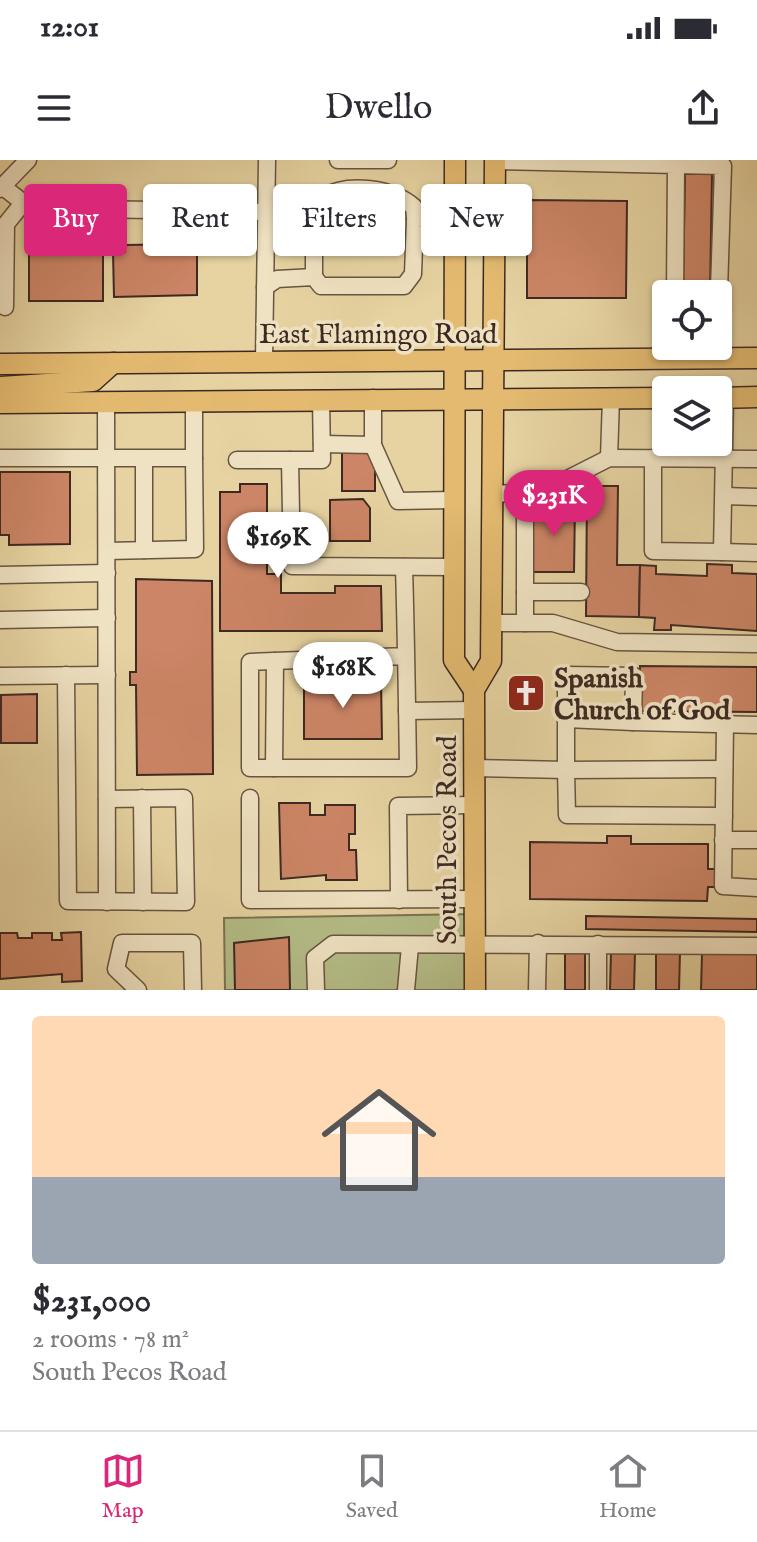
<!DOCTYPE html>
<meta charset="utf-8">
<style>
body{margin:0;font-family:"IM FELL English",serif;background:#f2f2f3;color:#2b2b33;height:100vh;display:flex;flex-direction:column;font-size:30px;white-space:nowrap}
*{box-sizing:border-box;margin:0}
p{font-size:26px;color:#7c7c81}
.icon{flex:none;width:44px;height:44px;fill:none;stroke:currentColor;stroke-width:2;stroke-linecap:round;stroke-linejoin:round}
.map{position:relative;height:830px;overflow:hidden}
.panel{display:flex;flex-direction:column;background:#fff;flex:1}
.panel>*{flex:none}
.hud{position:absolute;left:24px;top:24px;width:710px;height:72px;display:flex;gap:16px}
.tools{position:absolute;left:652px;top:120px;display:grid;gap:16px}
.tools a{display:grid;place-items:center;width:80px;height:80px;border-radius:8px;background:#fff;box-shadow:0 2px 6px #0004;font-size:40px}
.price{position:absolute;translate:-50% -68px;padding:0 18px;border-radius:28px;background:#fff;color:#222;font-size:26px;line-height:52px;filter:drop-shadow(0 2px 4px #0008)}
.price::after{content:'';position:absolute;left:50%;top:48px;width:24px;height:18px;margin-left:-12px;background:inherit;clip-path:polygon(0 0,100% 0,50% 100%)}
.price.current{background:#db2777;color:#fff}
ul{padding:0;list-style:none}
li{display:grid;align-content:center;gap:16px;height:424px;padding:0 32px}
li span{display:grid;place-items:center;height:248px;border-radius:8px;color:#555}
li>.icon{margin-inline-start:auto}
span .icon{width:144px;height:144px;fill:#fffc;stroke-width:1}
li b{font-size:34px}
.tag{padding:0 28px;border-radius:8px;background:#fff;box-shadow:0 2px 6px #0004;font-size:28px;line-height:72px}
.tag.current{background:#db2777;color:#fff}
.status{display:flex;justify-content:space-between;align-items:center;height:56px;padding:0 40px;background:#fff;direction:ltr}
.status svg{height:22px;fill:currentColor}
header{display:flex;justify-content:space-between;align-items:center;height:104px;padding:0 32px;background:#fff;font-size:36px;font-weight:600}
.dock{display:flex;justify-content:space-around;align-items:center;height:112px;border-top:2px solid #e1e1e2;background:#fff;font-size:22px;color:#7c7c81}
.dock a{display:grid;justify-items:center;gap:4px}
.dock .current{color:#db2777}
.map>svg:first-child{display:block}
.green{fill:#b4bc86;stroke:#797254;stroke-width:2}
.building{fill:#cc8566;stroke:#3e2922;stroke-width:2}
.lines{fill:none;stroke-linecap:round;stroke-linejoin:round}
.minor-casing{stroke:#685442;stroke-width:19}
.major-casing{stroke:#3e2922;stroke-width:23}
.minor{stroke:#efe2c2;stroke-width:16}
.major{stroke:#e3ba70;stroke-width:20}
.labels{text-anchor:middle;stroke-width:7;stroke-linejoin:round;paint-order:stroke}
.street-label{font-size:28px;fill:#3e2922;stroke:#efe2c2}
.poi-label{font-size:28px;font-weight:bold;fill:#3e2922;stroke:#efe2c2;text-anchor:start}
</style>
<div class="status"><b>12:01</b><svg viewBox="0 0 49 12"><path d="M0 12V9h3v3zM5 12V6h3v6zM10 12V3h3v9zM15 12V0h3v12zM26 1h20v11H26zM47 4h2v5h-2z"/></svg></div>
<header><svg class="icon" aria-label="menu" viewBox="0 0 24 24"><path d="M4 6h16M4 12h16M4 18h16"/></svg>Dwello<svg class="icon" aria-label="share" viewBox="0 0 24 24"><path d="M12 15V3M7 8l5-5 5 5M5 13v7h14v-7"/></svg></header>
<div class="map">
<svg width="757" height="830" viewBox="0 0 757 830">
<rect width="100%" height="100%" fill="#e6d3a1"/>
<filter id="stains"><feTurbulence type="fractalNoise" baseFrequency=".0025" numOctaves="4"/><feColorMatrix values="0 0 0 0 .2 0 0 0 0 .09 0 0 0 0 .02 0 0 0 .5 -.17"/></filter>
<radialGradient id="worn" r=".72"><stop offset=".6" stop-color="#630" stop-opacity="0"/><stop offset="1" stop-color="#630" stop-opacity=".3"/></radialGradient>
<path class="green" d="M475 754V830H225L224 758Z"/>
<g class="building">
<path d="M685 14H712L710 134H683Z"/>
<path d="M338 39H386V82H375V94H347V82H340Z"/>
<path d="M527 40 627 41 626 138H527Z"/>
<rect x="29" y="84" width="74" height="57"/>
<path d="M184 84V91H197V135L114 137 113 92H125V85Z"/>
<rect x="342" y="287" width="33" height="44"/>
<path d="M0 312H70V384L9 385V375H0Z"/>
<path d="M240 324H267V414H281V433H335V426H381L382 471H220V332H240Z"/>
<path d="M587 326H618L617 405H640L639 457 586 456Z"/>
<path d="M363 339 370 348V381H330V340Z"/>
<path d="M533 344H575L574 412H533Z"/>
<path d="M707 404 732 405V413L757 414V471L671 465V470H654L655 458 639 457 640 405 656 406V414L707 416Z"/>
<path d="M136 419 212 421 213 614 137 615 136 525H130V512H136Z"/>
<path d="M640 506 757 507V552L639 551Z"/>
<path d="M304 521H381L382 579H304Z"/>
<path d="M37 534V583H1V535Z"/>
<path d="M279 643H310V655H325V645H355V674H349V690H356L357 720H326V715L281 719Z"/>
<path d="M607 676H631V684H708V709H715V727H708L707 741 530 739V682L607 683Z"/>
<path d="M586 756 757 759V772L586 769Z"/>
<path d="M81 772 82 821 62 822V814L0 819V773H17L18 778H32V773H52V780H62L61 773Z"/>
<path d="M289 777 290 830H235L234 783Z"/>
<rect x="565" y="792" width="20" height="38"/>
<path d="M611 792 635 793 634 830H610Z"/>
<path d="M656 793H680L679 830H656Z"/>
<path d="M702 794H757V830H701Z"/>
</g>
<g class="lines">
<defs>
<g id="minor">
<path d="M338 0H388"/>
<path d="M495 1 676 5 675 134"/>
<path d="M676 5 723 6 718 162"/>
<path d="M2 26 30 48 266 52"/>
<path d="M0 29 28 0"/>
<path d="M314 117V58L323 37C349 22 392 28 414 47L415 59"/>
<path d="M265 127 277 119 314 117 321 126H404L413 114 415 59 454 58"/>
<path d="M5 147 6 64 23 43"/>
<path d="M264 201 267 0"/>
<path d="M373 238V285L398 341 452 340"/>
<path d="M106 241 107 742"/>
<path d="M322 284 373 285"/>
<path d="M0 298H194L195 389 107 391"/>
<path d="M194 298V241"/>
<path d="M609 298 611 238"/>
<path d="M653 298V391L722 392 725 238"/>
<path d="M237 300H322L321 239"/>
<path d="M290 300 292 406 453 407"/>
<path d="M493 334 542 332 609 298 757 299"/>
<path d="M724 336 757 337"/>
<path d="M144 390V299"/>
<path d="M722 392 757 393"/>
<path d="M404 407C406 474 407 541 408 608H250V502L406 496"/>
<path d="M0 415 107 413"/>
<path d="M525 432H581"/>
<path d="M0 460 107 458"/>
<path d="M492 463H553L617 482 757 484"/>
<path d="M525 463V333"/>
<path d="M66 515 68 741 186 742 184 638 107 639"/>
<path d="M0 516 107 515"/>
<path d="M407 551 474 550"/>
<path d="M566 559 633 562"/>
<path d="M725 564 723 726 757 728"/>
<path d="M274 608 275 501"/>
<path d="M474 608 566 610V515L634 516 633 562 757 565"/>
<path d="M142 638 143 742"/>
<path d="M250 638V740L475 739"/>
<path d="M724 656 567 655 566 610 724 609"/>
<path d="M723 680H757"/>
<path d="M399 740 398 646 474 645"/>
<path d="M138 830 116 809 122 783H192L193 830"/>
<path d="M316 830 315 798 333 784 757 786"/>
<path d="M406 830 410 786"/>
<path d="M537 830 538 783"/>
<path d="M598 830V784"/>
</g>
<g id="major">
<path d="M455 0 454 500 474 530"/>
<path d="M0 204 757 198"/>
<path d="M0 227 93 221 113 203"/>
<path d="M718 238 757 237"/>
<path d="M0 243 666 238"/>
<path d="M475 830 474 530 491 501 495 0"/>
</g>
</defs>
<use href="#minor" class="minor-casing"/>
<use href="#major" class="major-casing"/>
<use href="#minor" class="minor"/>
<use href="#major" class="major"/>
</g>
<defs>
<symbol id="church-square" viewBox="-11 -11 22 22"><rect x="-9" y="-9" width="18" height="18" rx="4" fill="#8f2418" stroke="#efe2c2"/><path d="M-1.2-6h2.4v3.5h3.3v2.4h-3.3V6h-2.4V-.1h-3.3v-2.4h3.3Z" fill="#fff"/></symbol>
</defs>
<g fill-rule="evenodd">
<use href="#church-square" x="504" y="511" width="44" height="44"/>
</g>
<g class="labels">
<g class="street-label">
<text x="378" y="183">East Flamingo Road</text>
<text transform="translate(446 680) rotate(-90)" y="10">South Pecos Road</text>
</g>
<g class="poi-label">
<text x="554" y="527">Spanish<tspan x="554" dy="32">Church of God</tspan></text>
</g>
</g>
<rect width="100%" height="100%" filter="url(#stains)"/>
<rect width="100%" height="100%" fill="url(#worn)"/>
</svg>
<div class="tools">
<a><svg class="icon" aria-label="locate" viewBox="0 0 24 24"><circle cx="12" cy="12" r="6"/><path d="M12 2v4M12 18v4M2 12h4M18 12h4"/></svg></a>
<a><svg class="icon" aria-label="layers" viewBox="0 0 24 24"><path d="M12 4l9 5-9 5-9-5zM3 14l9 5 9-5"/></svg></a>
</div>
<b class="price current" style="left:554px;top:378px">$231K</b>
<b class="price" style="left:278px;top:420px">$169K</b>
<b class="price" style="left:343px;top:550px">$168K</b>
<div class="hud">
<a class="tag current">Buy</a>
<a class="tag">Rent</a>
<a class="tag">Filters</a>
<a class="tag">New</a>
</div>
</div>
<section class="panel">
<ul>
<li><span style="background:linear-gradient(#ffd9b3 65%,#9aa5b1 0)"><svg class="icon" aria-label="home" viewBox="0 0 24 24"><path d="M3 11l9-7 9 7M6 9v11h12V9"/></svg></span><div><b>$231,000</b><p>2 rooms · 78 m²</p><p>South Pecos Road</p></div></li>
</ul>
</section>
<nav class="dock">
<a class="current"><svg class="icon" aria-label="map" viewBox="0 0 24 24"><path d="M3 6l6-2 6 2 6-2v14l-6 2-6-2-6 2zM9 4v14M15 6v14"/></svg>Map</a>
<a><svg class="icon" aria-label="saved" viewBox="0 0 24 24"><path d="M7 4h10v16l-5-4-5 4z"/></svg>Saved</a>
<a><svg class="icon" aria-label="home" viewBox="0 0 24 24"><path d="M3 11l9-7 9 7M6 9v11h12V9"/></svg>Home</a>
</nav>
